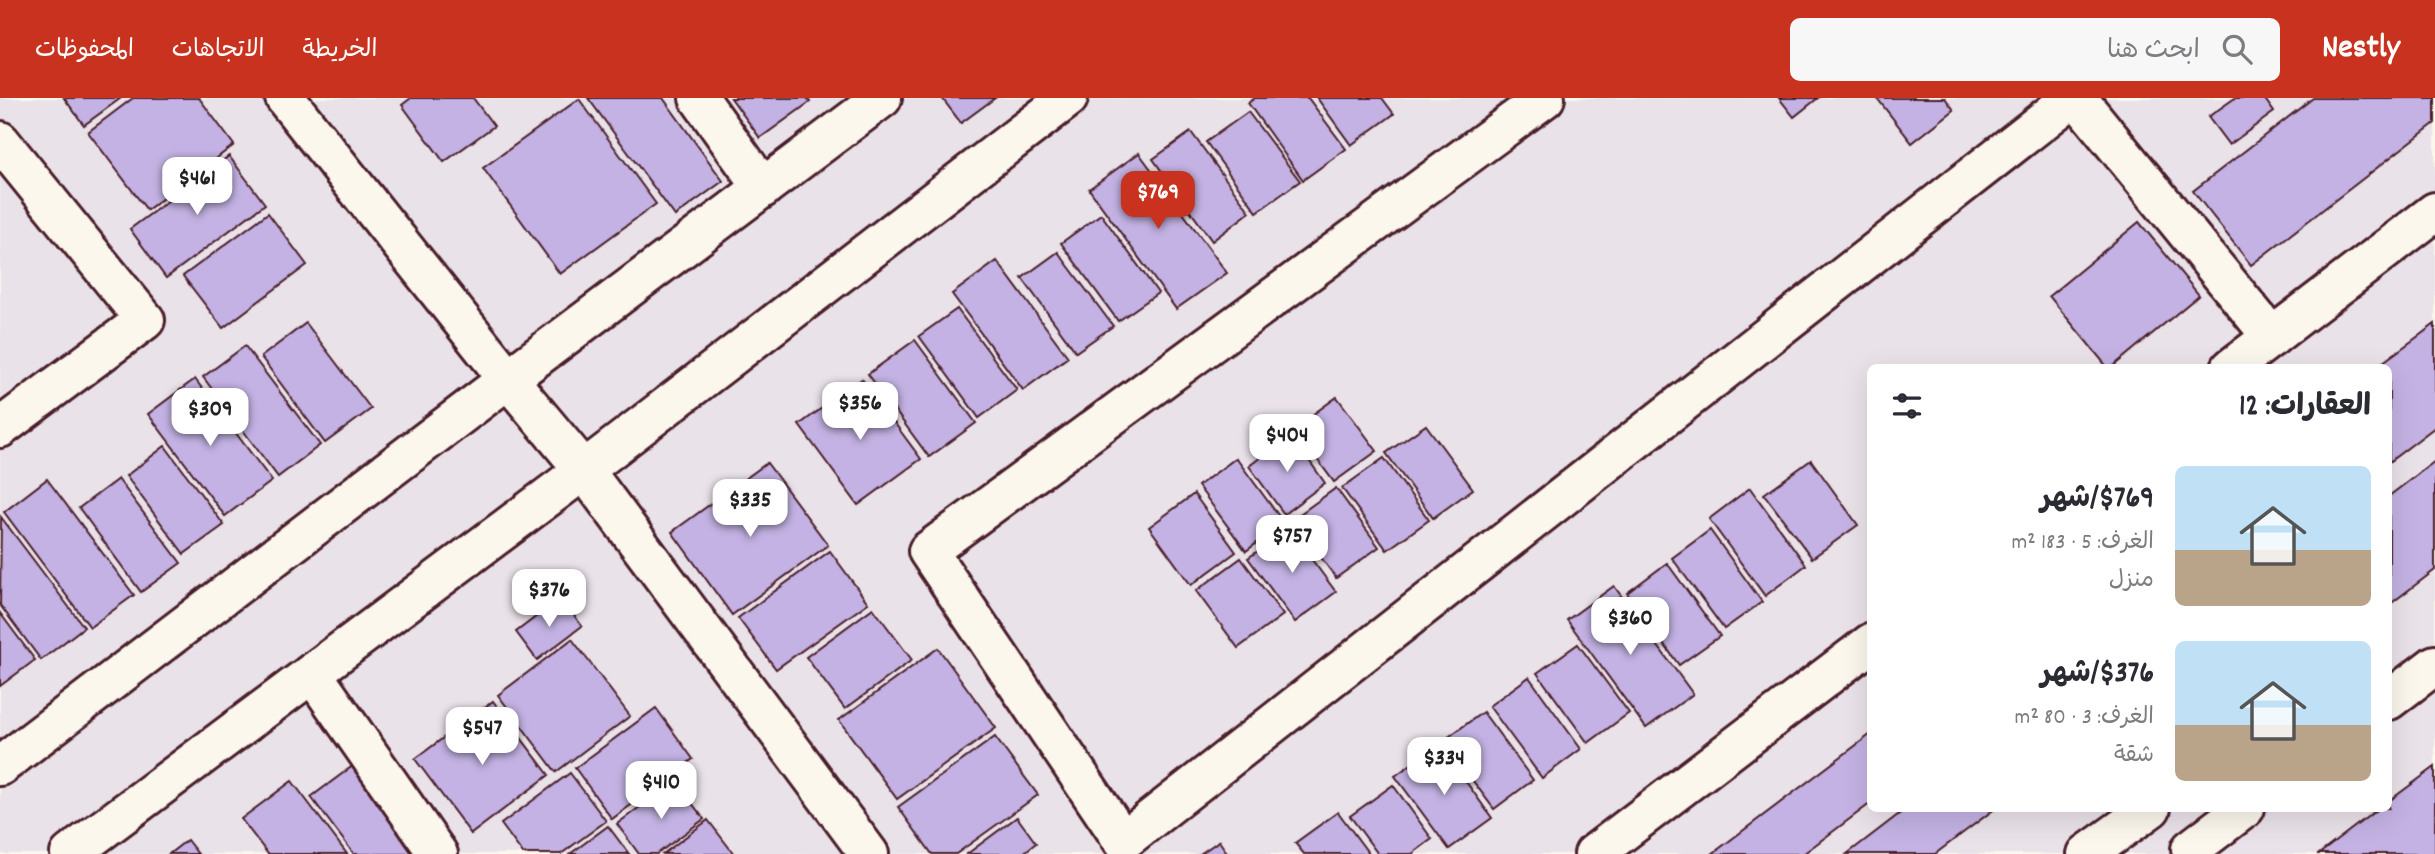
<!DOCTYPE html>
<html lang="ar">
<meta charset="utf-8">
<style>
body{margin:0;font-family:Dekko,"Playpen Sans Arabic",sans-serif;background:#f7f7f7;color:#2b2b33;direction:rtl;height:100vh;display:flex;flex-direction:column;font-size:26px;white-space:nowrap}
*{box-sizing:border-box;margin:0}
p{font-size:23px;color:#7c7c81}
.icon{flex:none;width:38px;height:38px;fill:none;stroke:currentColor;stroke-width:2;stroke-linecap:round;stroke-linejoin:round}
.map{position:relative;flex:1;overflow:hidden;direction:ltr}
.panel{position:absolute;left:1867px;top:266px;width:525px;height:448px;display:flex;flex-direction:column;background:#fff;border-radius:10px;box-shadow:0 7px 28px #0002;direction:rtl}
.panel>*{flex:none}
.price{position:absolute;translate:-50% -60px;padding:0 16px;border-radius:14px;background:#fff;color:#222;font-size:23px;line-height:46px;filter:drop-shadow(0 2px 4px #0008)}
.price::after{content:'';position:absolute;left:50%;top:42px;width:21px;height:16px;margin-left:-10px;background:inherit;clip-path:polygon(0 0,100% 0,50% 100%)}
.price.active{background:#c8321e;color:#fff}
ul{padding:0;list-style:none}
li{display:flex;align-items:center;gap:21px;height:175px;padding:0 21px}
li span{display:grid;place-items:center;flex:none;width:196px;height:140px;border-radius:10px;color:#555}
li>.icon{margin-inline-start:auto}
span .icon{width:84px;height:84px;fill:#fffc;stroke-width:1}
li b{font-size:30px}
h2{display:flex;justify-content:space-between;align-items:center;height:84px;padding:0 21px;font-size:30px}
header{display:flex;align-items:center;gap:42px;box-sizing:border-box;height:98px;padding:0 35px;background:#c8321e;color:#fff}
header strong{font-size:33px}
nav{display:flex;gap:38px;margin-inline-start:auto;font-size:24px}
.search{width:490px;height:63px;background:#f7f7f7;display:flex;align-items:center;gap:18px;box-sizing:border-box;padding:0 24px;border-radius:10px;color:#7c7c81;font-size:26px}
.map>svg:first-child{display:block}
.built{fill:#eae2e9;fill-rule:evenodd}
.building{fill:#c3b2e3;stroke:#4a1f2b;stroke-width:2}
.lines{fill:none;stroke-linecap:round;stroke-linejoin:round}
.street-casing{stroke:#4a1f2b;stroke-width:44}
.street{stroke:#fbf7ec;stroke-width:38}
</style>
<header>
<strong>Nestly</strong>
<div class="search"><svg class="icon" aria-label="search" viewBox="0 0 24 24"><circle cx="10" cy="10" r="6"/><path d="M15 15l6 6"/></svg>ابحث هنا</div>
<nav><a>الخريطة</a><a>الاتجاهات</a><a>المحفوظات</a></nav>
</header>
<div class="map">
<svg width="2435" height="756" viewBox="0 0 2435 756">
<rect width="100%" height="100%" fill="#fbf7ec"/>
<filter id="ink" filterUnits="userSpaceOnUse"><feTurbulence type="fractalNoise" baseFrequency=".0143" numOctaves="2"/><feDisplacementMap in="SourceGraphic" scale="14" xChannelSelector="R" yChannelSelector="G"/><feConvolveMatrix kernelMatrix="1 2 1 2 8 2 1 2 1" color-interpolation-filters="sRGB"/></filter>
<g filter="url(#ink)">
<path class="built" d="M0 0H2435V756H0ZM1871 270H2389V710H1871Z"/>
<g class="building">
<path d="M64 0H121L84 27Z"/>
<path d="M133 0H199L234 47 147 112 88 34Z"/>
<path d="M411 0H473L494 28 444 64 402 7Z"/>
<path d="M588 0H663L723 83 675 118Z"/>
<path d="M731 0H807L810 4 760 40Z"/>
<path d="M942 0H995L961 25Z"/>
<path d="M1255 0H1308L1346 51 1303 82 1248 5Z"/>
<path d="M1317 0H1382L1394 16 1351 47Z"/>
<path d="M1779 0H1818L1794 19Z"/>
<path d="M1877 0H1945L1954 12 1912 45Z"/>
<path d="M2235 0H2264L2274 14 2229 47 2208 19Z"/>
<path d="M2313 0H2435V25L2251 167 2193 93Z"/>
<path d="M579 1 656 106 560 176 483 70Z"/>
<path d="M1248 14 1300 83 1257 114 1206 44Z"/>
<path d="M1191 34 1250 114 1212 143 1153 61Z"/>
<path d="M1139 55 1227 175 1176 211 1089 91Z"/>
<path d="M229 58 265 106 166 180 130 131Z"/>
<path d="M268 115 307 167 223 230 183 178Z"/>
<path d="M1101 116 1158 195 1118 223 1061 145Z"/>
<path d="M2139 124 2199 197 2111 270H2108L2049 198Z"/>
<path d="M1058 154 1113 228 1076 254 1022 180Z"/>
<path d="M997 163 1068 259 1023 292 952 196Z"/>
<path d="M957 211 1017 292 979 320 919 238Z"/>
<path d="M306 225 371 311 325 345 261 259Z"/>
<path d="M2435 226V329L2389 364V270H2375Z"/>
<path d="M915 242 976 325 929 359 868 276Z"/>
<path d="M245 248 320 347 278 379 203 279Z"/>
<path d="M195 281 272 383 225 418 148 316Z"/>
<path d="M862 281 921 361 858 407 799 327Z"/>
<path d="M1337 299 1377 353 1334 384 1294 330Z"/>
<path d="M1426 327 1473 391 1433 420 1386 355Z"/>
<path d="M1291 337 1325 385 1284 416 1249 368Z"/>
<path d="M165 348 224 427 184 456 126 378Z"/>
<path d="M1236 360 1284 425 1246 453 1198 388Z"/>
<path d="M1384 360 1429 422 1387 452 1342 390Z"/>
<path d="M1811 362 1858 427 1812 460 1764 396Z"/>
<path d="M2435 363V472L2389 507V398Z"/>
<path d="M767 365 828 447 732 517 672 434Z"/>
<path d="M47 381 134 497 90 529 4 414Z"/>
<path d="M118 381 181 465 141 494 79 410Z"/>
<path d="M1336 390 1379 449 1336 480 1293 421Z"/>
<path d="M1750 390 1806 467 1765 498 1709 421Z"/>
<path d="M1194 396 1236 454 1191 487 1149 429Z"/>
<path d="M1 419 84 529 41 562 0 507Z"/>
<path d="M1289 431 1336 494 1295 524 1248 460Z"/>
<path d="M1710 432 1762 504 1724 531 1672 460Z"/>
<path d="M830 453 868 505 776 571 738 520Z"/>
<path d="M1241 460 1283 517 1238 550 1196 493Z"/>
<path d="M1667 465 1720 538 1679 567 1627 495Z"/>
<path d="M1614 488 1693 596 1646 630 1567 522Z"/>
<path d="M561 500 582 528 537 562 516 534Z"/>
<path d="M873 510 912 562 845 611 806 559Z"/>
<path d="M0 515 35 562 0 588Z"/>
<path d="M572 541 630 618 556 674 498 597Z"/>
<path d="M1578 546 1629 615 1588 645 1537 575Z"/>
<path d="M938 550 996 630 897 701 839 622Z"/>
<path d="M1529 579 1581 651 1542 680 1489 608Z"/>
<path d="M493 603 549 677 471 736 415 661Z"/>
<path d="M656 610 693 661 612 721 575 670Z"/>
<path d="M1483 614 1533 682 1494 711 1443 643Z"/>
<path d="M1871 636V705L1803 756H1712Z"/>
<path d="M995 639 1038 697 956 756H932L898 709Z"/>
<path d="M1439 646 1492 720 1449 751 1395 678Z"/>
<path d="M354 667 421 756H354L311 699Z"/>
<path d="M2435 669V756H2319L2379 710H2389V703Z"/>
<path d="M570 675 606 723 561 756H523L501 726Z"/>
<path d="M292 683 347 756H268L241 721Z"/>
<path d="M675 683 704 721 657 756H639L617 726Z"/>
<path d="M1393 687 1432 741 1412 756H1378L1350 718Z"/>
<path d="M1907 710H1996L1935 756H1847Z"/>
<path d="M1338 714 1369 756H1304L1295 745Z"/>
<path d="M1017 719 1036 745 1022 756H967Z"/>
<path d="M708 722 734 756H663Z"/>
<path d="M608 728 629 756H570Z"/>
<path d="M187 742 198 756H169Z"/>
<path d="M1219 743 1228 756H1200Z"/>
</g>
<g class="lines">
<defs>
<g id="street">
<path d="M285 0 508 281 584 372 869 756"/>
<path d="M699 0 763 90"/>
<path d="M1545 0 928 453 1123 743 2072 0"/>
<path d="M2077 0 2272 239"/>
<path d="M0 43 145 222 0 330"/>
<path d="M2231 270 2435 114"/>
<path d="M312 575 438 756"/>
<path d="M2389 602 2435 567"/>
<path d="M0 668 508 281 882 0"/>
<path d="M2191 751 2245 710"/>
<path d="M70 756 584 372 1068 0"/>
<path d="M1594 756 1871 545"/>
<path d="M2087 756 2151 710"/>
</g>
</defs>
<use href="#street" class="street-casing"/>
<use href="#street" class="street"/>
</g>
</g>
</svg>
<b class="price" style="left:197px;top:119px">$461</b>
<b class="price active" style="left:1158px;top:133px">$769</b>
<b class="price" style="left:860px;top:344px">$356</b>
<b class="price" style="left:210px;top:350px">$309</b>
<b class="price" style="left:1287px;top:376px">$404</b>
<b class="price" style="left:750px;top:441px">$335</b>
<b class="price" style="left:1292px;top:477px">$757</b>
<b class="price" style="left:549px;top:531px">$376</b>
<b class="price" style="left:1630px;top:559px">$360</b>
<b class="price" style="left:482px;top:669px">$547</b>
<b class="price" style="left:1444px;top:699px">$334</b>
<b class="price" style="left:661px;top:723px">$410</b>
<section class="panel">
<h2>العقارات: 12<svg class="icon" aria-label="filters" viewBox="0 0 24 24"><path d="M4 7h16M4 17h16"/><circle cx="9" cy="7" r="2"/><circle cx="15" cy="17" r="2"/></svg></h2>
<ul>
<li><span style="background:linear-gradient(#bfe0f5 60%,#b9a48a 0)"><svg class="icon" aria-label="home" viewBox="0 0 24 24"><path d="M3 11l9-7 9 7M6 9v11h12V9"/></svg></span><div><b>$769/شهر</b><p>الغرف: 5 · 183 m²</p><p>منزل</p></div></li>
<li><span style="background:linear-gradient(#bfe0f5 60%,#b9a48a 0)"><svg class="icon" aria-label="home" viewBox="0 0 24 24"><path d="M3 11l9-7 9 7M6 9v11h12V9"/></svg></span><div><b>$376/شهر</b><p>الغرف: 3 · 80 m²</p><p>شقة</p></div></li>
</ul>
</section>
</div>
